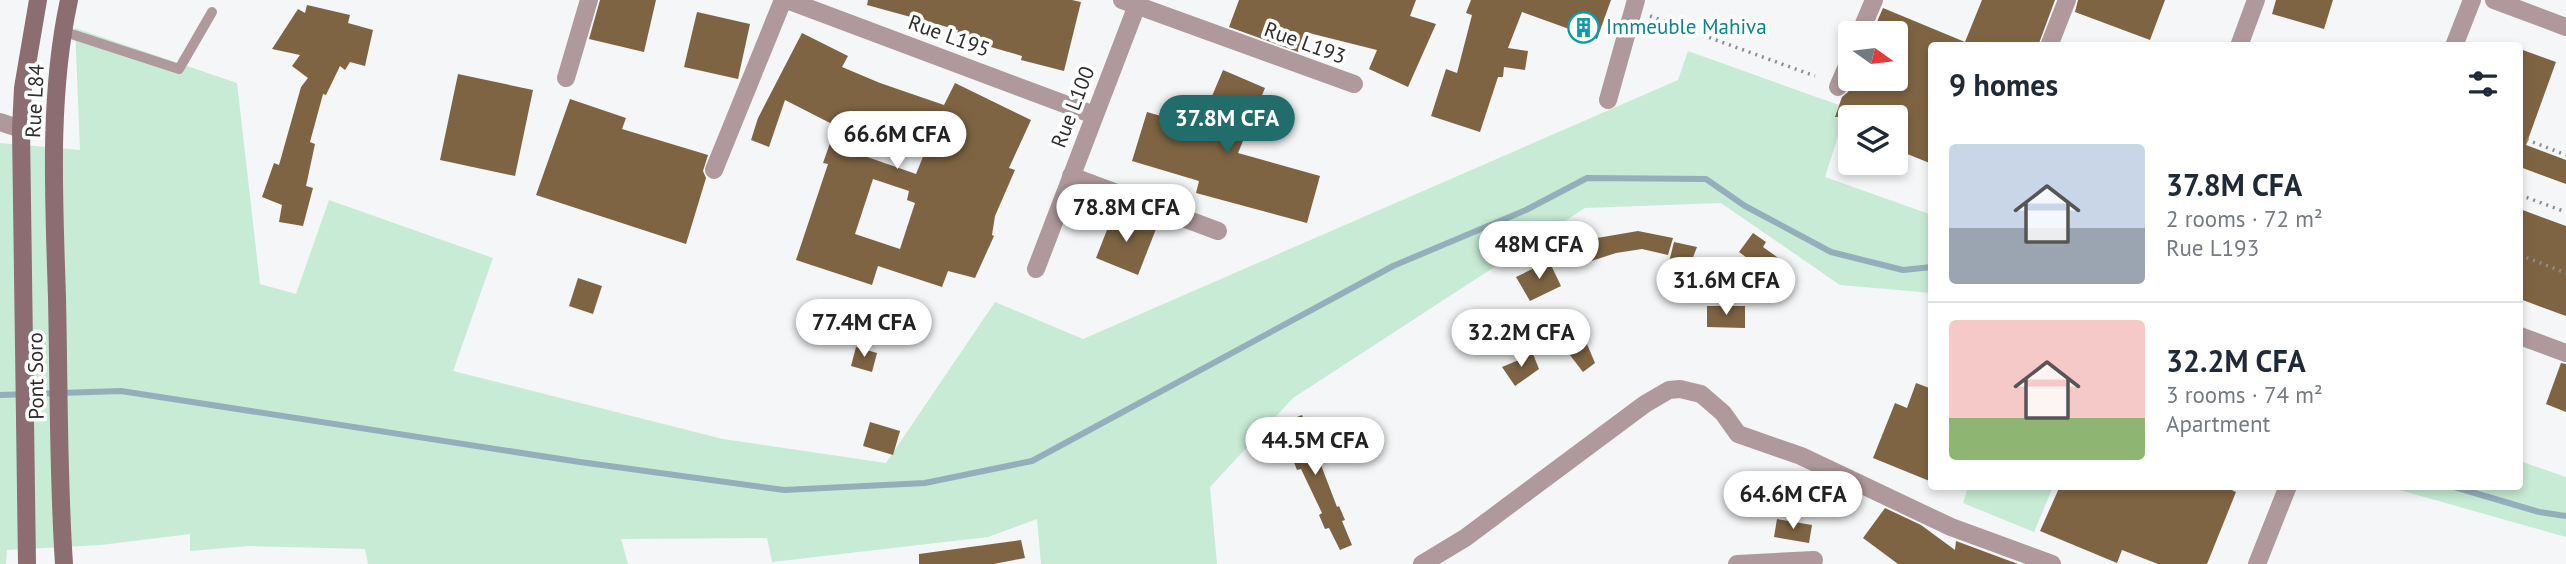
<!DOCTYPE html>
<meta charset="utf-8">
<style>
body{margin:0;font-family:"PT Sans",sans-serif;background:#f6f6f7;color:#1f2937;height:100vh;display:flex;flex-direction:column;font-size:26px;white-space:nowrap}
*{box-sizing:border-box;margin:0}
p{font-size:23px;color:#747a83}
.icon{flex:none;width:38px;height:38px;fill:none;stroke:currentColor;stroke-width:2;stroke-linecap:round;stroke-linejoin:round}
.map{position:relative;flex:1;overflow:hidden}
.side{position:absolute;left:1928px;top:42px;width:595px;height:448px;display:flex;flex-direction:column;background:#fff;border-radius:7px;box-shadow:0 4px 10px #0003}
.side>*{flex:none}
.needle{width:46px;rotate:104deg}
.fabs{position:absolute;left:1838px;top:21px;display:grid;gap:14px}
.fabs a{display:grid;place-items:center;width:70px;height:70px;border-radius:7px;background:#fff;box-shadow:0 4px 10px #0003;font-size:35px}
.price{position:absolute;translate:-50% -60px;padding:0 16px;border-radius:24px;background:#fff;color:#222;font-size:23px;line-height:46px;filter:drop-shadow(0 2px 4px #0008)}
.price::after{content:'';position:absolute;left:50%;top:42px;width:21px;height:16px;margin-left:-10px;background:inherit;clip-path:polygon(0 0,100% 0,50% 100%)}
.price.on{background:#216d6b;color:#fff}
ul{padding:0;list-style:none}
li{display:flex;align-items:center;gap:21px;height:175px;padding:0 21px}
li+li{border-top:2px solid #e0e1e3}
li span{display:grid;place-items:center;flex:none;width:196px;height:140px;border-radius:7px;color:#555}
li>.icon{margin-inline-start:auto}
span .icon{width:84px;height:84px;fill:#fffc;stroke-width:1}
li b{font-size:30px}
h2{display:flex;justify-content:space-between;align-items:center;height:84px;padding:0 21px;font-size:30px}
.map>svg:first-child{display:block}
.green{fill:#c8ebd5}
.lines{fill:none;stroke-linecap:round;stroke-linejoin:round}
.stream{stroke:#94aebc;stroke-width:6}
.building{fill:#7e6442;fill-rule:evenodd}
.path{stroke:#8d8d8e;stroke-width:3.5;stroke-dasharray:2 5;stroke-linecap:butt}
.service{stroke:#af999c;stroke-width:10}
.minor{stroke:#af999c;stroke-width:18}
.tertiary{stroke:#af999c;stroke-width:18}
.secondary{stroke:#8c6d71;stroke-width:18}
.labels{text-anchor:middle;stroke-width:7;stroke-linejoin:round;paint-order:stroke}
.culture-label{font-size:21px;fill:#0d838f;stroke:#fff;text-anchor:start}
.street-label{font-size:21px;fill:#2e2e2f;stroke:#fff}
</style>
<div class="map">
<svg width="2566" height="564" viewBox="0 0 2566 564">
<rect width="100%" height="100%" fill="#f5f6f7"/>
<g class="green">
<path d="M75 28 237 83 260 284 296 294 329 200 493 258 453 371 723 439 886 463 995 302 1083 339 1678 80 1688 51 1847 108 1825 177 1932 215V293L1840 285 1721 203 1585 208 1293 398 1210 487 1217 564H1041L1037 519 988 537 772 562 767 538 621 539 628 564H368L365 549 249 546 190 551V534L101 545 7 550 6 564H0V143L80 150Z"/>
<path d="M2520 461 2566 477V537L2389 487 2520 486Z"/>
<path d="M1968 487V486L2053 487 2034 532 1963 503Z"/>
</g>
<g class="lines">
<g class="stream">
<path d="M0 395 121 391 580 462 784 490 925 483 1032 461 1393 266 1526 210 1587 178 1706 179 1745 206 1831 252 1903 270 1932 267"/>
<path d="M2451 486 2539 512 2566 516"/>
</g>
</g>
<g class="building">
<path d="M600 0H656L644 52 589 39Z"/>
<path d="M868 0H1072L1081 2 1064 71 1021 60 1022 56 956 37 958 30 867 5Z"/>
<path d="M1239 0H1416L1410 16 1436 24 1408 87 1369 69 1377 50 1305 32 1298 52 1229 27Z"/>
<path d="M1471 0H1611L1597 39 1522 12 1508 48 1528 51 1525 70 1504 67 1503 77H1498L1480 132 1431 116 1446 69 1457 73 1472 15 1466 13Z"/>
<path d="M1982 0H2055L2038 46H1932V164L1895 149V117H1835L1842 97 1848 92 1854 79H1895V33H1872L1883 8 1965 42Z"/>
<path d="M2078 0H2165L2150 40 2075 12Z"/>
<path d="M2276 0H2333L2324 29 2272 14Z"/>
<path d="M307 5 350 15 348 23 373 30 365 66 350 62 345 70 340 66 326 95 323 94 310 142 315 144 306 186 313 188 303 226 279 222 282 205 262 197 274 163 279 165 301 87 308 78 292 66 300 55 272 49 298 9 305 13Z"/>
<path d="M697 12 750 24 738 79 684 67Z"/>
<path d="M802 33 848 56 842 67 880 83 944 105 955 83 1031 120 1009 168 1015 170 995 216 992 235 994 236 975 278 948 271 942 287 878 266 872 285 796 260 828 164 823 163 836 126 785 100 769 147 751 140 758 118ZM868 115 931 137 916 174 853 152ZM873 179 909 191 907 200 915 203 900 249 855 234Z"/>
<path d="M2520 49 2556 62 2526 145 2566 160V184L2520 167Z"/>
<path d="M1223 70 1265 88 1238 153 1320 176 1307 223 1196 193 1199 181 1132 161 1147 112 1199 127Z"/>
<path d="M458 74 533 90 515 176 440 160Z"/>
<path d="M570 99 626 118 622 129 708 155 703 171 706 178 686 244 536 195Z"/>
<path d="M2520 209 2566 226V316L2520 299Z"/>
<path d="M1114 212 1156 229 1138 275 1096 258Z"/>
<path d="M1638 231 1673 238 1668 255 1642 249 1616 253 1582 264 1577 246 1597 240V238Z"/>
<path d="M1753 233 1766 242 1763 247 1791 267 1780 282 1739 252Z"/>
<path d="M1674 242 1697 247 1690 265 1669 262Z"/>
<path d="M1549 261 1561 286 1530 301 1516 277Z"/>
<path d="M578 278 602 286 593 314 569 306Z"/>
<path d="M1707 306H1745V328L1707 327Z"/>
<path d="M1584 337 1595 363 1583 372 1566 350Z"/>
<path d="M856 347 877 353 872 372 851 366Z"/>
<path d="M1533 354 1539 369 1515 386 1502 367Z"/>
<path d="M2561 363 2566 364V412L2546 404Z"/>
<path d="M1916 383 1932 389V482L1873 458 1895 403 1907 408Z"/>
<path d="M1302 415 1337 507 1339 506 1345 520 1342 521 1352 545 1340 550 1329 528 1325 529 1319 515 1322 513 1301 469 1297 470 1279 424Z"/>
<path d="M870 422 900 431 893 455 863 446Z"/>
<path d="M2060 486H2223L2236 492 2207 564H2158L2122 550 2117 563 2040 531Z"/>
<path d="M1885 508 1921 525 1955 550 1956 541 2018 564H1898L1863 538Z"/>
<path d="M1777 519 1812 525 1809 543 1774 537Z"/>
<path d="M1021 540 1025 558 994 564H919V554Z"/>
</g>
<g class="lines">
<g class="path">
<path d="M1650 16 1815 76"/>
<path d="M2520 137 2566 155"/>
<path d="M2520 195 2566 212"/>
<path d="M2520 255 2566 273"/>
</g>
<path class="service" d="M62 31 179 69 212 12"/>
<g class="minor">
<path d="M787 0 1094 115"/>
<path d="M1122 0 1354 84"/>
<path d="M1860 33 1874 0"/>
<path d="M2049 46 2067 0"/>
<path d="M2239 46 2256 0"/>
<path d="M566 78 589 0"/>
<path d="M1838 87 1850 59"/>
<path d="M1608 100 1636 0"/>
<path d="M0 122 21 129"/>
<path d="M714 170 783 0"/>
<path d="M1071 176 1218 231"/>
<path d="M1036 269 1139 0"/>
<path d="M2520 336 2566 353"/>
<path d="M1422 564 1465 538 1645 404 1669 390 1680 389 1701 394 1723 413 1738 434 1801 456 1951 527 2052 564"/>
<path d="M1737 564 1814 560"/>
</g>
<g class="tertiary">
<path d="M2494 0 2566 27"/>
<path d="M2454 46 2472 0"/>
<path d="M2257 564 2288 486"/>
</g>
<g class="secondary">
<path d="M27 564 21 129 23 88 38 0"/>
<path d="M64 564C58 475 59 386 57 298 54 199 48 97 69 0"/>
</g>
</g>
<defs>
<symbol id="building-ring" viewBox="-11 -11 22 22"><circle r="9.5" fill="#fff" stroke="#0f9aa8" stroke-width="1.5"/><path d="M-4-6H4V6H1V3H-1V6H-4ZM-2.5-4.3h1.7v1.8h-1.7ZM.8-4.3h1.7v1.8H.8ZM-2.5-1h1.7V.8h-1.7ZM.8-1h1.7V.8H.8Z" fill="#0f9aa8"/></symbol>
</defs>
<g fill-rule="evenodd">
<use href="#building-ring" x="1566" y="10" width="35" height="35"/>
</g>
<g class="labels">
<g class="culture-label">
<text x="1606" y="34">Immeuble Mahiva</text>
</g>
<g class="street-label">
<text transform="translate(949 36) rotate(20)" y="7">Rue L195</text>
<text transform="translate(1305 43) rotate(20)" y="7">Rue L193</text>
<text transform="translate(35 101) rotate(-87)" y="7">Rue L84</text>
<text transform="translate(1073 107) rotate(-69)" y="7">Rue L100</text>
<text transform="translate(36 376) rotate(-91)" y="7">Pont Soro</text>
</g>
</g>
</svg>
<div class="fabs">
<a><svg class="needle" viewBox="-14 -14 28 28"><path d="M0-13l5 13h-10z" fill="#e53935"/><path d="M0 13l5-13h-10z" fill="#747a83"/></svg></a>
<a><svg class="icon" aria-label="layers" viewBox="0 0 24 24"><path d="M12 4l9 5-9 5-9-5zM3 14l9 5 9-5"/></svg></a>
</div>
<b class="price on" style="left:1227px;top:155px">37.8M CFA</b>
<b class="price" style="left:897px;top:171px">66.6M CFA</b>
<b class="price" style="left:1126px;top:244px">78.8M CFA</b>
<b class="price" style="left:1539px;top:281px">48M CFA</b>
<b class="price" style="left:1726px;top:317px">31.6M CFA</b>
<b class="price" style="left:864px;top:359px">77.4M CFA</b>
<b class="price" style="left:1521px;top:369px">32.2M CFA</b>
<b class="price" style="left:1315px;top:477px">44.5M CFA</b>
<b class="price" style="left:1793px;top:531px">64.6M CFA</b>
<section class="side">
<h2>9 homes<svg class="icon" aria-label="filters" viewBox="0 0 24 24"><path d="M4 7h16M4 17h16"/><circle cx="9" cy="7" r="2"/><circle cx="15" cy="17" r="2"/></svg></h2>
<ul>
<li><span style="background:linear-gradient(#c9d6e8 60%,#9aa5b1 0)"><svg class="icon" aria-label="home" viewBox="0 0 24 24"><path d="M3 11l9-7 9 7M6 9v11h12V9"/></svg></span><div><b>37.8M CFA</b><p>2 rooms · 72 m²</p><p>Rue L193</p></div></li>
<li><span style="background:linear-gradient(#f6c9c9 70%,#8fb573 0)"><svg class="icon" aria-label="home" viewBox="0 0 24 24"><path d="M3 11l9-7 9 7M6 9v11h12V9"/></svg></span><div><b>32.2M CFA</b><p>3 rooms · 74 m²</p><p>Apartment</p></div></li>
</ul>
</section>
</div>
